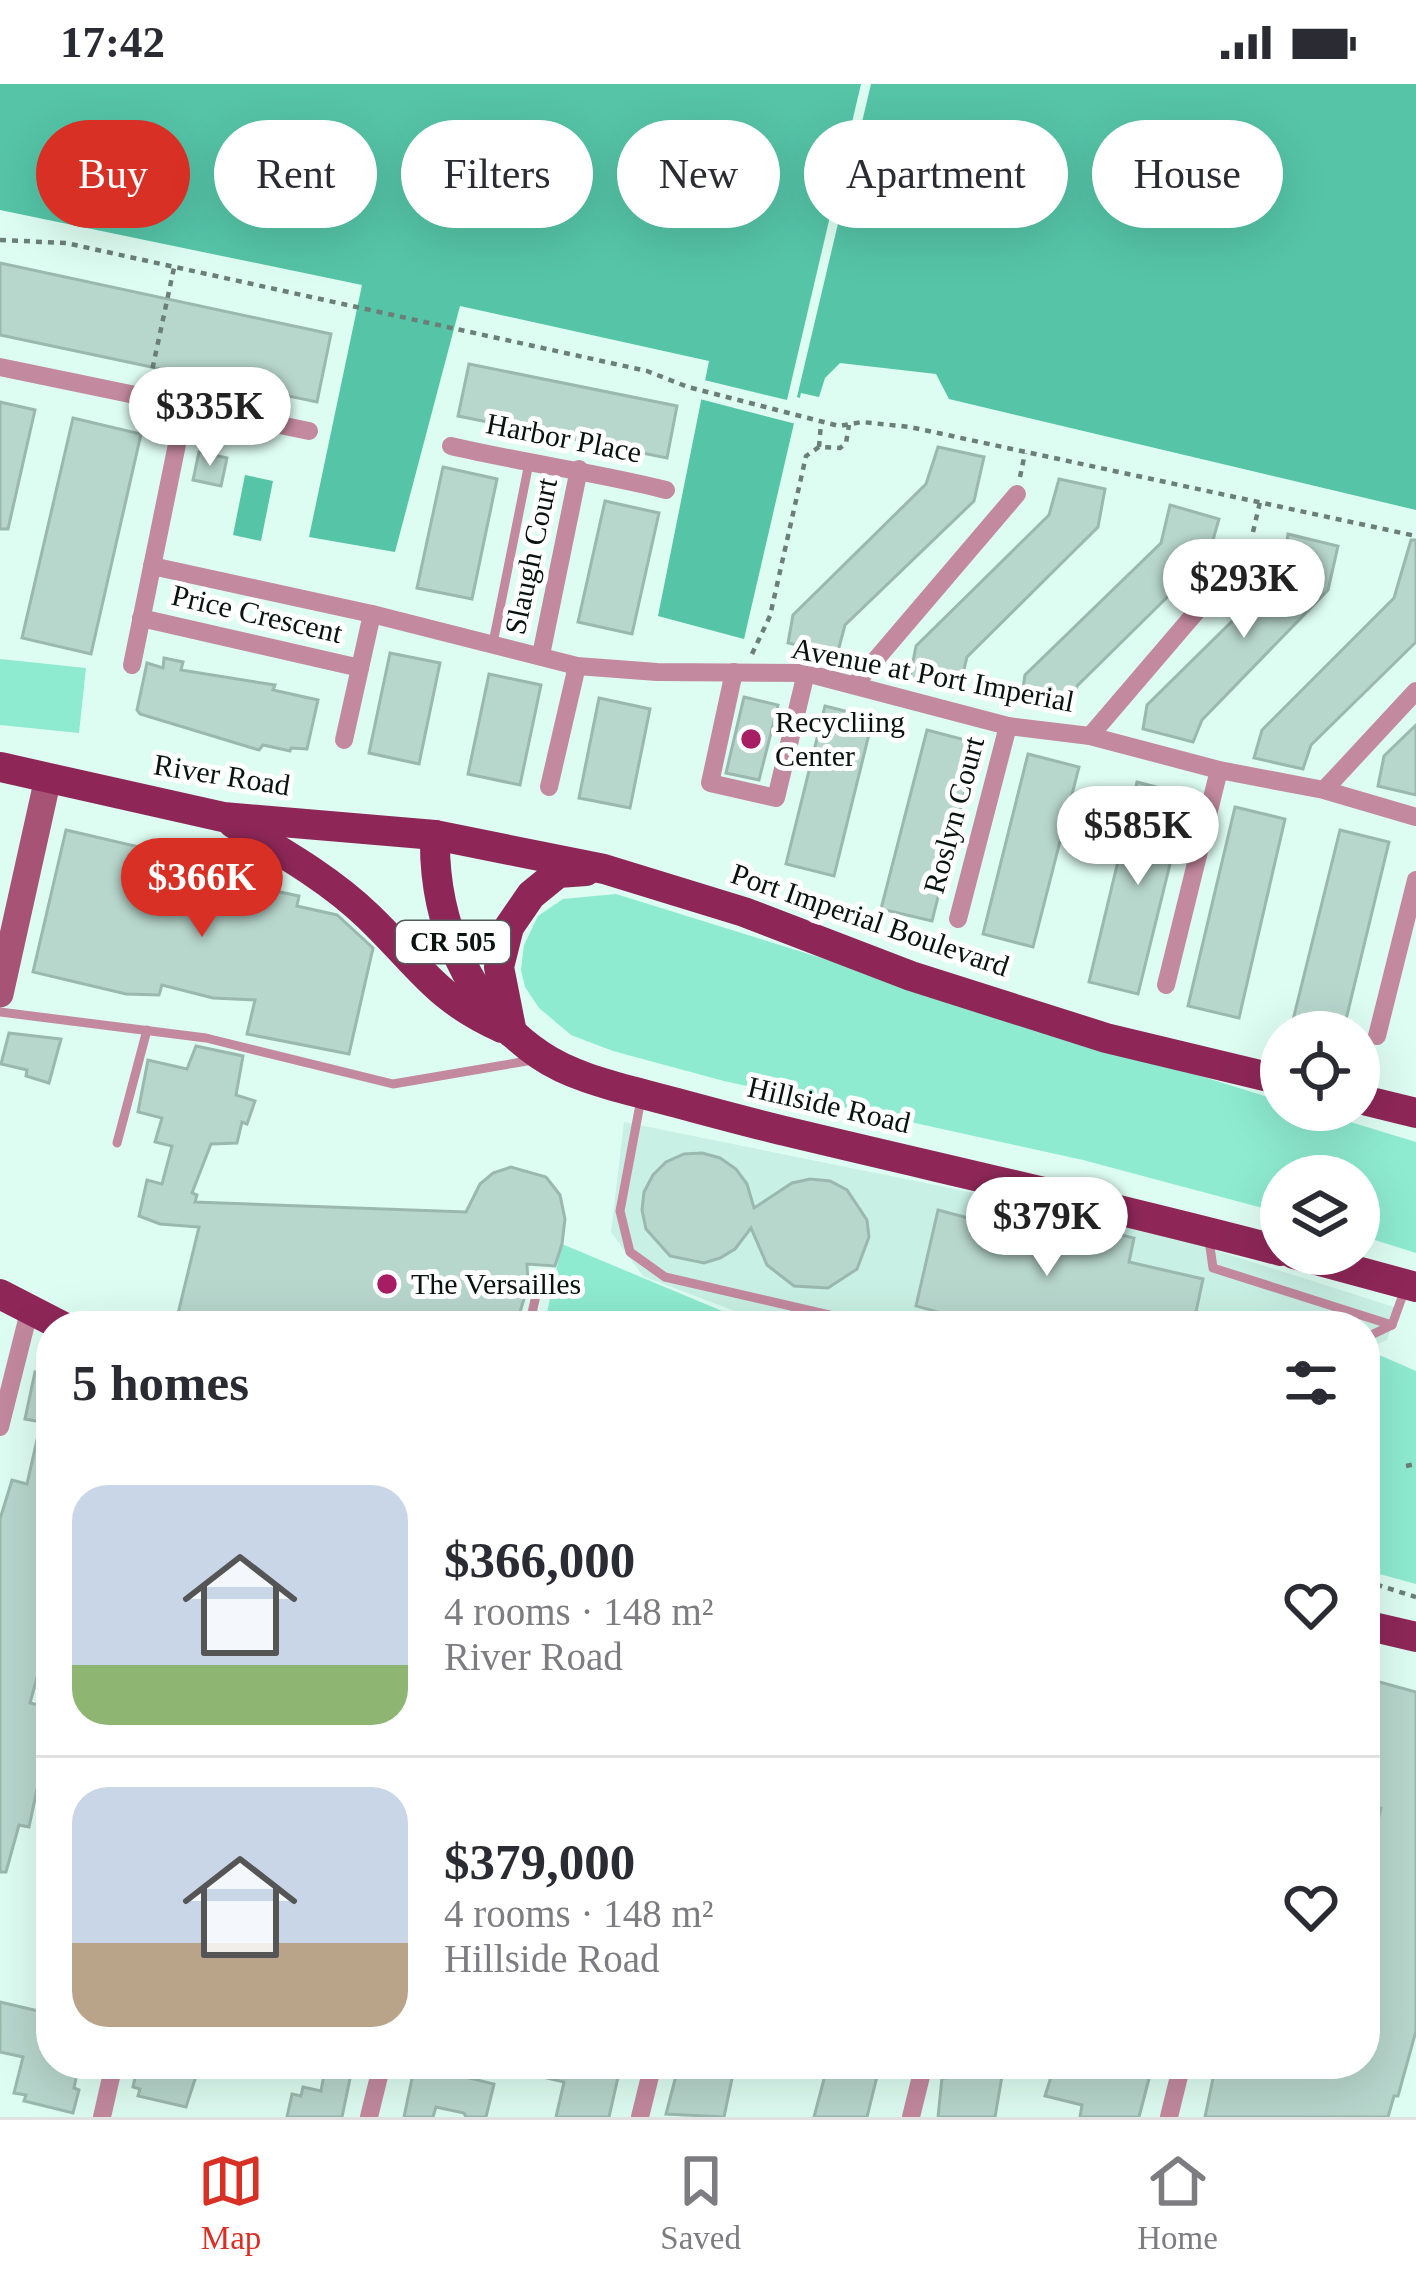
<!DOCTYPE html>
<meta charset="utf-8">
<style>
body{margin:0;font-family:"Times New Roman",serif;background:#f2f2f3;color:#2b2b33;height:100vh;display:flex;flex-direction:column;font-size:45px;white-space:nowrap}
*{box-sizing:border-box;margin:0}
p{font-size:39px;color:#7c7c81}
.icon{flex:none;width:66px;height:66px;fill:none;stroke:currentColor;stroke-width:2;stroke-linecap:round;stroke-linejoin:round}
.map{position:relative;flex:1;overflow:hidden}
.sheet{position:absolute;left:36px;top:1227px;width:1344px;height:768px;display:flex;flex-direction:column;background:#fff;border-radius:48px;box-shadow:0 12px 48px #0002}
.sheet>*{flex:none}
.guide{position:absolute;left:36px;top:36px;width:1344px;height:108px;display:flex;gap:24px}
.fabs{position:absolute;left:1260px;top:927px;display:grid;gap:24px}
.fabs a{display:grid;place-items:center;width:120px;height:120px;border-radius:50%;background:#fff;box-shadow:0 12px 48px #0002;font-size:60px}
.price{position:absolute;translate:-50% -102px;padding:0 27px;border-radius:42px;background:#fff;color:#222;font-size:39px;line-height:78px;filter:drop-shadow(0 3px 6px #0008)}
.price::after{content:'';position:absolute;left:50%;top:72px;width:36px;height:27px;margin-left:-18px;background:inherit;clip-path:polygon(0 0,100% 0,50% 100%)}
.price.current{background:#d93025;color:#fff}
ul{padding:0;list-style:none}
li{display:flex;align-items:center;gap:36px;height:300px;padding:0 36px}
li+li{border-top:3px solid #e1e1e2}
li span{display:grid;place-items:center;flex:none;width:336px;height:240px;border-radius:36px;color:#555}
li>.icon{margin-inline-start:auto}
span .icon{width:144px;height:144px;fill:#fffc;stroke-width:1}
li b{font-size:51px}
h2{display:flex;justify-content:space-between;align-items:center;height:144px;padding:0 36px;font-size:51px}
.tag{padding:0 42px;border-radius:54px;background:#fff;box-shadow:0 12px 48px #0002;font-size:42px;line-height:108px}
.tag.current{background:#d93025;color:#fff}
.status{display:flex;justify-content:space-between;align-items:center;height:84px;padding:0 60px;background:#fff;direction:ltr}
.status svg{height:33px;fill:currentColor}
.dock{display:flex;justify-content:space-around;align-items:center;height:168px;border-top:3px solid #e1e1e2;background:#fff;font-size:33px;color:#7c7c81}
.dock a{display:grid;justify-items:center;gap:6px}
.dock .current{color:#d93025}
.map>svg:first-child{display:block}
.built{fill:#c9f0e4}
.green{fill:#8eebd0}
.water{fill:#55c4a7}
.pier{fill:#defdf2}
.building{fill:#b7d6cc;stroke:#9bb8af;stroke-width:3}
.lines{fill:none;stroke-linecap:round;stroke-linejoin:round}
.path{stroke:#6b7f78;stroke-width:4.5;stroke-dasharray:6 6;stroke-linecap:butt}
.lane{stroke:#c3899e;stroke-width:9}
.street{stroke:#c3899e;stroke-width:18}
.secondary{stroke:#a65375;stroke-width:27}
.primary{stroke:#8e2758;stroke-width:30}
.poi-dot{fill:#a81e64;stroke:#fff;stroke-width:4.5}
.labels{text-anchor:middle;stroke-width:10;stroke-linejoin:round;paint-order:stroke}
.shield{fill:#fff;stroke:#535a58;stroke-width:3}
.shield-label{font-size:27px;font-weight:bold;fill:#091410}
.street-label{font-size:30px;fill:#091410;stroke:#fff}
.poi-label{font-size:30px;fill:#091410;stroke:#fff;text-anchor:start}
</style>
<div class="status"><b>17:42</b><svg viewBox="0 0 49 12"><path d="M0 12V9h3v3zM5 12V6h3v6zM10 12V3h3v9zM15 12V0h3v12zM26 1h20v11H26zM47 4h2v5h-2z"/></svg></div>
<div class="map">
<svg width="1416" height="2033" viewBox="0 0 1416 2033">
<rect width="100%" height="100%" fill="#defdf2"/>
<path class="built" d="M624 1038 1143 1143 1397 1224 1387 1256 1365 1266V1242H774L643 1192 611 1148Z"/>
<g class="green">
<path d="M0 575 86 584 79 649 0 641Z"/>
<path d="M616 810 1281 1017V1026H1311L1416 1058V1169L1359 1151V1092H1281V1129L1083 1076 724 997 613 967 571 951 539 924 525 903 521 886 524 861 538 832 563 815Z"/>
<path d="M562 1160 758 1242H544Z"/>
<path d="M1377 1270 1416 1287V1500L1365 1486V1275Z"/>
</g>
<g class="water">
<path d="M0 0H1416V426L949 315 936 290 840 279 825 294 819 313 801 309 744 555 658 532 709 277 460 222 395 468 309 453 362 201 0 126Z"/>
<path d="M245 391 273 397 261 457 233 451Z"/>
</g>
<path class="pier" d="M861 0H871L797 313 806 316 800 341 696 314 700 295 787 316Z"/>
<g class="building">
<path d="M0 179 331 250 317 318 0 251Z"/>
<path d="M469 280 677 322 667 374 458 332Z"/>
<path d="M0 318 35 326 8 445H0Z"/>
<path d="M73 334 141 350 91 570 22 554Z"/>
<path d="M938 363 984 373 974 417 845 541 837 571 788 559 793 531 926 400Z"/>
<path d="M199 368 227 374 221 402 193 396Z"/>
<path d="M443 383 497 395 472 515 417 504Z"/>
<path d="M1059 395 1105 405 1098 443 967 573 960 601 910 593 916 562 1049 431Z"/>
<path d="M605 417 659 429 632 550 578 538Z"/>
<path d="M1170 421 1219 435 1208 473 1077 602 1070 630 1021 616 1025 591 1161 459Z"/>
<path d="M1288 450 1338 462 1328 506 1202 636 1193 658 1143 645 1147 621 1281 489Z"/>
<path d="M1411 456H1416V558L1311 661 1303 685 1254 674 1262 646 1394 514Z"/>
<path d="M390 569 440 579 419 680 369 669Z"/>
<path d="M164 574 183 578 181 586 275 601 273 606 318 616 307 665 291 664 290 667 263 661 259 666 140 630 137 626 147 579 163 584Z"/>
<path d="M489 590 541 601 520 701 468 690Z"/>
<path d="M744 613 778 621 759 696 726 689Z"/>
<path d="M599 614 650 625 630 724 579 714Z"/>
<path d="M825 622 873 634 834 792 786 780Z"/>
<path d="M1416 641V711L1378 702 1384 672Z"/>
<path d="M927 646 977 659 932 837 881 825Z"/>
<path d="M1028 670 1079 683 1033 863 983 850Z"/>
<path d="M1137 698 1187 711 1138 910 1089 898Z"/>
<path d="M1235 723 1285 735 1239 934 1188 922Z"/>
<path d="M66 746 259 791 256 803 299 812 297 822 337 831 373 864 349 970 247 950 255 916 213 914 162 901 159 911 126 910 33 888Z"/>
<path d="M1340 746 1389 758 1343 948H1290Z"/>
<path d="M9 949 61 955 49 999 26 992 27 986 1 980Z"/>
<path d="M196 962 243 972 236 1011 255 1017 247 1040 242 1038 237 1059 211 1060 192 1109 197 1111 195 1118 466 1128 480 1100 493 1089 511 1083 546 1093 560 1111 565 1135 562 1160 555 1182 527 1180 528 1201 516 1242H175L199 1143 160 1140 139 1132 147 1096 162 1100 172 1062 155 1058 162 1034 138 1028 148 976 187 985Z"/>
<path d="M702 1069 720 1074 736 1085 747 1100 754 1124 792 1099 810 1095 830 1097 847 1106 867 1136 869 1153 857 1185 828 1204 794 1202 767 1181 751 1144 735 1165 720 1174 704 1179 670 1172 646 1145 642 1126 644 1108 653 1091 666 1078 684 1070Z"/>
<path d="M938 1126 1021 1148 1023 1140 1053 1148 1056 1135 1134 1154 1129 1178 1203 1195 1193 1242H940L942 1229 916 1222Z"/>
<path d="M35 1288 51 1293V1581L41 1579 30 1619 51 1624V1639L29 1743 19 1741 6 1788H0V1435L12 1396 27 1400 41 1338 25 1335Z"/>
<path d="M1365 1594 1416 1608V1947L1398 2012H1394L1388 2033H1205L1216 1980H1365V1861L1377 1819 1365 1816V1786L1381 1724 1365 1720Z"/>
<path d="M0 1918 51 1930V1980H79L74 2004 79 2006 73 2029 24 2017 26 2011 14 2009 23 1973 0 1968Z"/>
<path d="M138 1980H200L186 2023 138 2012 140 2005 133 2003Z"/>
<path d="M333 1980H353L342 2033H287L292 2010 301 2012 303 2003 321 2007 325 1985 331 1987Z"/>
<path d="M415 1980H472L469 1994 494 2000 486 2033H466L464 2029 436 2023 433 2033H404Z"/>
<path d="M519 1980H621L609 2033H556L564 1998 518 1987Z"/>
<path d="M679 1980H735L724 2033 666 2030Z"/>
<path d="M828 1980H880L867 2033H814Z"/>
<path d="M952 1980H998L997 1985 1003 1986 995 2033H938L942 1994H946Z"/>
<path d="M1055 1980H1121L1151 1987 1139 2033H1080L1082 2021 1045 2012Z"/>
</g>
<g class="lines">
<g class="path">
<path d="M0 156 66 159 647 287 688 303 839 342 862 338 910 343 1416 452"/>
<path d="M150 296 174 184"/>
<path d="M819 363 821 339"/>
<path d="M1020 393 1025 369"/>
<path d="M1253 448 1260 418"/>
<path d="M752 570 770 532 806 372 819 363 840 364 846 359 849 341"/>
<path d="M1406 1382 1416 1380"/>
<path d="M1365 1497 1416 1513"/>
</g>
<g class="lane">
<path d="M493 559 529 379"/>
<path d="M0 928 206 954 393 1000 533 976"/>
<path d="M641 1015 620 1127 630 1168 665 1193 877 1242"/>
<path d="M117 1059 147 946"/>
<path d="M1209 1156 1213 1184 1392 1241"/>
<path d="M529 1242 540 1194"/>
<path d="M1365 1254 1392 1241 1405 1205"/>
</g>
<g class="street">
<path d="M0 283 309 347"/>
<path d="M451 362C523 379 595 388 666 406"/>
<path d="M152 482 372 530 577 582 657 588 806 589 1008 642 1090 652 1219 686 1324 706 1416 733"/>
<path d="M141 534 360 584"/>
<path d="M541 571 579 385"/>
<path d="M132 581 185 321"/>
<path d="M734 588 710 699 776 714 806 589"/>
<path d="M855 600 1017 410"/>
<path d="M1090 652 1250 465"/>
<path d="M344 656 372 530"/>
<path d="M549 703 577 582"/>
<path d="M1324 706 1416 607"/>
<path d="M958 835 1008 642"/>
<path d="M1166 901 1219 686"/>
<path d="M1377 952 1416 796"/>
<path d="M0 1343 30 1224"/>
<path d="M102 2033 114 1980"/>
<path d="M369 2033 382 1980"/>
<path d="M640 2033 653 1980"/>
<path d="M911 2033 924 1980"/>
<path d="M1169 2033 1182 1980"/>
</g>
<path class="secondary" d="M0 910 48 694"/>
<g class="primary">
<path d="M0 683 223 733 435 751 604 785 744 828 911 892 1106 954 1281 996"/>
<path d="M233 739C280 767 330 795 369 833 420 882 435 914 502 944"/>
<path d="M435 751C433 837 468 922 540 971 569 991 609 1001 643 1010 693 1023 742 1037 793 1049 956 1088 1119 1124 1281 1167"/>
<path d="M512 949 499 883 509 843 531 811 558 789 586 787"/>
<path d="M1359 1015 1416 1029"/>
<path d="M1294 1170 1416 1203"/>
<path d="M0 1210 62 1242"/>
<path d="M1365 1541 1416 1553"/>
</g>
</g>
<g class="poi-dot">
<circle cx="751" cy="655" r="12"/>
<circle cx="387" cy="1200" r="12"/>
</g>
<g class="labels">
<rect class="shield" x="396" y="837" width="114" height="42" rx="9"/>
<g class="shield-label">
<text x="453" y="867">CR 505</text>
</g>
<g class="street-label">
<text transform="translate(564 354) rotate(11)" y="10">Harbor Place</text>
<text transform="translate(531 472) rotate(-78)" y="10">Slaugh Court</text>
<text transform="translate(257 530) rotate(13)" y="10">Price Crescent</text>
<text transform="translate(933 591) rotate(11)" y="10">Avenue at Port Imperial</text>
<text transform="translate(222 691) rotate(9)" y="10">River Road</text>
<text transform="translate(954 731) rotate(-75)" y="10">Roslyn Court</text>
<text transform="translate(870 836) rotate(19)" y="10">Port Imperial Boulevard</text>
<text transform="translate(829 1021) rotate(13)" y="10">Hillside Road</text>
</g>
<g class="poi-label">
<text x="775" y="648">Recycliing<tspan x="775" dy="34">Center</tspan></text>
<text x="411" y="1210">The Versailles</text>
</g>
</g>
</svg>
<div class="fabs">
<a><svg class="icon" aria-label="locate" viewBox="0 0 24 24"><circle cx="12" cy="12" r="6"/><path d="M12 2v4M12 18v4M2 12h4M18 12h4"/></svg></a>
<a><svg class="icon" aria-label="layers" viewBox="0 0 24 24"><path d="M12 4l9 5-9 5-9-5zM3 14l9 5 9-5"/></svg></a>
</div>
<b class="price" style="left:210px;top:385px">$335K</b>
<b class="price" style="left:1244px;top:557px">$293K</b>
<b class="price" style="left:1138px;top:804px">$585K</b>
<b class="price current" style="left:202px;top:856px">$366K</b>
<b class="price" style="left:1047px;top:1195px">$379K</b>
<div class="guide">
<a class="tag current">Buy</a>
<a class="tag">Rent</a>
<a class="tag">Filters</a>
<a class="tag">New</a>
<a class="tag">Apartment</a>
<a class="tag">House</a>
</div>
<section class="sheet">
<h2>5 homes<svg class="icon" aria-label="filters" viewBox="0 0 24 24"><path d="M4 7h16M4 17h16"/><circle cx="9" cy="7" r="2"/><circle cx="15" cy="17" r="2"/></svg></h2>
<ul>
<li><span style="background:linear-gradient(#c9d6e8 75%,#8fb573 0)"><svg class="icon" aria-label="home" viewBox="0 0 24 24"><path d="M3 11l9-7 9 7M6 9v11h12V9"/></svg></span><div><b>$366,000</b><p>4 rooms · 148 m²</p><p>River Road</p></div><svg class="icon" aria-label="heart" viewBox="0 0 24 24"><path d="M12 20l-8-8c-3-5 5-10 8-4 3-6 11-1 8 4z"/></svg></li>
<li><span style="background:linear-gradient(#c9d6e8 65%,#b9a48a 0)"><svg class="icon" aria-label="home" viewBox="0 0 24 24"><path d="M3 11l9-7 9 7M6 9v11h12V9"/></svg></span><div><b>$379,000</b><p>4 rooms · 148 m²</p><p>Hillside Road</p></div><svg class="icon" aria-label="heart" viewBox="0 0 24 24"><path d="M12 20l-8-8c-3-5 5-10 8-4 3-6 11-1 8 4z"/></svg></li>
</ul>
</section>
</div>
<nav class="dock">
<a class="current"><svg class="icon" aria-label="map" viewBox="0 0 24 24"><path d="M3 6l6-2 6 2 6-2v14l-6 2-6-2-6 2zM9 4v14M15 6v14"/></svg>Map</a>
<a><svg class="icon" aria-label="saved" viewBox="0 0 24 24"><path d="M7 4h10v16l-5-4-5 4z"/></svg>Saved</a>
<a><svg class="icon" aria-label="home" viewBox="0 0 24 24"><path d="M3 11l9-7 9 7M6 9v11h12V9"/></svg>Home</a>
</nav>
